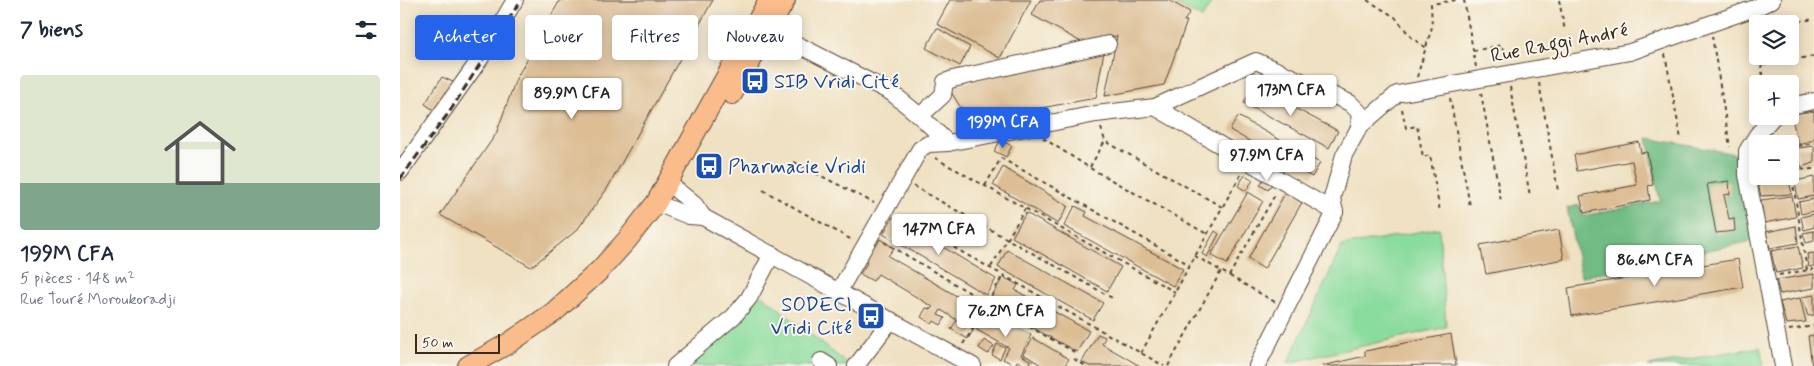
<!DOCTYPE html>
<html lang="fr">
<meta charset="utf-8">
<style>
body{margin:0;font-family:Mynerve,sans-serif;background:#f6f6f7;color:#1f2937;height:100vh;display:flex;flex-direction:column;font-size:19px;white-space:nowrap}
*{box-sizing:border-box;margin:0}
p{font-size:16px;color:#747a83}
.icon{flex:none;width:28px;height:28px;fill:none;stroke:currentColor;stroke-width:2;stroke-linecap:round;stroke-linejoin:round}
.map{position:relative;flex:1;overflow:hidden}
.side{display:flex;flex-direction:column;background:#fff;width:400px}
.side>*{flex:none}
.banner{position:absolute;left:15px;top:15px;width:475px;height:45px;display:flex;gap:10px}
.tools{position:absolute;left:1349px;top:15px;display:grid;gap:10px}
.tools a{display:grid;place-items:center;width:50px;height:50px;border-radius:5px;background:#fff;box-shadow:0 2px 12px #0003;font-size:25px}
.scale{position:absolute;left:15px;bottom:12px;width:85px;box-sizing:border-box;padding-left:5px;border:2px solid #3b2a1e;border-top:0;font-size:14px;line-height:18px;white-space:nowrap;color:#3b2a1e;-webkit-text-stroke:4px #fbf7ec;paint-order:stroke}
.price{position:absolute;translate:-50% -42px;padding:0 11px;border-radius:5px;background:#fff;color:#222;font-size:16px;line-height:32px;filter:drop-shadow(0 1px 2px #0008)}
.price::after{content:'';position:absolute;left:50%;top:30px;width:15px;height:11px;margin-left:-8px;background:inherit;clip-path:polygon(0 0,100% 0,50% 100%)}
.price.selected{background:#2563eb;color:#fff}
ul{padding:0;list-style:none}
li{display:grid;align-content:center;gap:10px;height:265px;padding:0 20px}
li+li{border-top:1px solid #e0e1e3}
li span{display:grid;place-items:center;height:155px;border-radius:5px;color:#555}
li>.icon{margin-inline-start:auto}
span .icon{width:90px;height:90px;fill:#fffc;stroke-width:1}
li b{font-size:21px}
h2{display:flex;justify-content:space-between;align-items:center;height:60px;padding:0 20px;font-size:21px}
.tag{padding:0 18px;border-radius:5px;background:#fff;box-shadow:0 2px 12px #0003;font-size:18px;line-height:45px}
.tag.selected{background:#2563eb;color:#fff}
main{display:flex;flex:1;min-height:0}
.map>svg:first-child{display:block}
.green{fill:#8adc9d;stroke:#62835e}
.forest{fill:#6fbc84;stroke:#557351}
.building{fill:#dcbd94}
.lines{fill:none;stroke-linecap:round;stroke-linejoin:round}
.minor-casing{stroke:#564537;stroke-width:18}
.major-casing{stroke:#564537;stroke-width:22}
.path{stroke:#564537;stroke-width:2;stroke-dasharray:4 4;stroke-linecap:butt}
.minor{stroke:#fff;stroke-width:16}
.major{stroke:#fabc8b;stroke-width:20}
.rail{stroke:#3b2a1e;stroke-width:3;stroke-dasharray:8 4;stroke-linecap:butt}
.labels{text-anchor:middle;stroke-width:4;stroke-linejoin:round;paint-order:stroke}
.street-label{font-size:20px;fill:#3b2a1e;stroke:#fbf7ec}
.transit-label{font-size:20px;fill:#164399;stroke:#fbf7ec;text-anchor:start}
</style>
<main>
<section class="side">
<h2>7 biens<svg class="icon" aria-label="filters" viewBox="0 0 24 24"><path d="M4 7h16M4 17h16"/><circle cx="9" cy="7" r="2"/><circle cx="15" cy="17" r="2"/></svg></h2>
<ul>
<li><span style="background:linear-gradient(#dfe7d0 70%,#7fa58c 0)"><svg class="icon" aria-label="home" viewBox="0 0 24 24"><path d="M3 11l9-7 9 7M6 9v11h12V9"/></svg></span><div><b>199M CFA</b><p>5 pièces · 148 m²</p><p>Rue Touré Moroukoradji</p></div></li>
</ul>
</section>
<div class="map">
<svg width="1414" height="366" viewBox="0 0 1414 366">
<rect width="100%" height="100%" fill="#fbf7ec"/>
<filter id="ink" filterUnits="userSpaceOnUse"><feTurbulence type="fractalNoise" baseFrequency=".02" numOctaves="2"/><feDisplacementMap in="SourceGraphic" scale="10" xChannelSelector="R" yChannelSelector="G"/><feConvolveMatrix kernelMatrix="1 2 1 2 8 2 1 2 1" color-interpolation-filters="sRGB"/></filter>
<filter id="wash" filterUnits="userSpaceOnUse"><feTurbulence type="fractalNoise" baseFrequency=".0096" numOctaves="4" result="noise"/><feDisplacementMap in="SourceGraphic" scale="20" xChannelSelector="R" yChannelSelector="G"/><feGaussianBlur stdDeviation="1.12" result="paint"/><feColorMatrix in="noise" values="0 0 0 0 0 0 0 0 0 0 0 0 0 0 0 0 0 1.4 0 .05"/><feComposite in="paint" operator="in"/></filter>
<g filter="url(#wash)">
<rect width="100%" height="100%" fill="#efe1c2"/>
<g class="green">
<path d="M769 0H813L802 18Z"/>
<path d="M1039 228 1046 327 888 363 942 246Z"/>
<path d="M362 295 450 366H281Z"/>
<path d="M1360 347 1364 366H1248Z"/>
</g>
<path class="forest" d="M1248 138 1346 156 1357 240 1181 277 1167 208 1179 205 1182 216 1260 201Z"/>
<g id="blocks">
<g class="building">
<path d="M160 0H313L207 189 177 230 131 267 40 215 96 134 116 79Z"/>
<path d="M550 0H631L600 58 537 24Z"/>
<path d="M640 0H768L790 12 784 21H787L764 85 705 96 717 36 683 43 632 15Z"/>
<path d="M537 28 570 47 560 66 526 48Z"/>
<path d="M704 51 696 98 569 121 548 87Z"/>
<path d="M42 77 57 84 38 113 25 104Z"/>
<path d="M853 86 938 131 929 148 844 103Z"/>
<path d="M1414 111V140L1398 144 1391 114Z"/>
<path d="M838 116 920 163 912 177 830 130Z"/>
<path d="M601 140 612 146 606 157 594 151Z"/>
<path d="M1239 142 1241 153 1247 152 1253 185 1248 186 1250 200 1184 213 1180 196 1237 185 1232 161 1177 171 1174 155Z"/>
<path d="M1414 146V163L1401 167 1397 148Z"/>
<path d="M603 167 668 206 658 224 593 185Z"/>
<path d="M845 175 853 180 846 191 838 186Z"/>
<path d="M866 175 874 180 868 190 860 185Z"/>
<path d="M1373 176H1388L1392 194 1361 196 1357 179Z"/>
<path d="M1414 177V196L1398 199 1395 181Z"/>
<path d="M1329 181 1330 194 1324 195 1329 219 1334 218 1335 231 1316 233 1307 184Z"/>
<path d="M888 188 905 197 864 269 848 259Z"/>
<path d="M848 192 863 201 827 264 811 255Z"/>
<path d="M1392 196 1396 217 1364 223 1361 200Z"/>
<path d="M1414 199V211L1401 214 1399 202Z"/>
<path d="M675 206 687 212 685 216 783 269 773 286 664 226Z"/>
<path d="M626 213 721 267 707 291 612 237Z"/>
<path d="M1414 214V227L1404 230 1401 217Z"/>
<path d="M493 217 596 279 586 295 483 234Z"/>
<path d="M1396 226 1398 243 1370 248 1366 232Z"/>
<path d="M1159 230 1164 259 1086 274 1080 245Z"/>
<path d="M815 231 819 234 807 257 802 254Z"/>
<path d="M1414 231V241L1406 243 1403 233Z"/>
<path d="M480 239 494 248 488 256 584 312 568 339 551 329 557 320 541 310 538 315 545 318 541 325 534 321 532 324 521 317 526 308 531 309 533 307 478 274 473 281 460 274 467 263 461 259 471 242 477 245Z"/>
<path d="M1398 246 1403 268 1376 273 1371 251Z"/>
<path d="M607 250 703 303 693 320 598 267Z"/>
<path d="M1414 253V266L1409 267 1407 254Z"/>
<path d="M1338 259 1343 287 1172 316 1168 288Z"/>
<path d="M1414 274V288L1380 294 1376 280Z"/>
<path d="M603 277 618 285 615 290 689 331 677 352 588 303Z"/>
<path d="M1414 295V315L1408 316 1402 297Z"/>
<path d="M1400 298 1406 322 1386 324 1380 302Z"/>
<path d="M587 312 631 335 621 355 631 361 627 366 617 361 615 365 603 359 609 348 577 330Z"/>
<path d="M698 334 705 337 702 344 740 366H689L682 362Z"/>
<path d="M1051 334 1056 365 922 366 965 356V351Z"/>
<path d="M1414 335V366H1412L1408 336Z"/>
<path d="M633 338 669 359 664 366H643L623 354Z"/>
<path d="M584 340 594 346 588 354 579 348Z"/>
<path d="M597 344 605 348 600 359 592 355Z"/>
</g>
</g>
</g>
<g filter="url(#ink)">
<use href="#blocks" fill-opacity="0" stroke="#564537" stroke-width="1"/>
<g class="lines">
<defs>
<g id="minor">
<path d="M369 30 492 93 520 116 548 143 696 114 755 107 856 61 950 103 959 112 960 126 944 155 932 198 935 212 857 366"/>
<path d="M1390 106 1414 101"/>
<path d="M755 107 935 212"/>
<path d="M520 116 543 95 545 82 553 79 708 44"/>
<path d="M1374 116 1357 135 1347 151V175L1383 366"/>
<path d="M960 126 997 94 1230 52 1355 8 1372 0"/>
<path d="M0 172 80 59 115 0"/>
<path d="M268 183 295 205 303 217"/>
<path d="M256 203 289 216 303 217 573 366"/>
<path d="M439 291 520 149 528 144 548 143"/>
<path d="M421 361 429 366"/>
<path d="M275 366 334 316 349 298 372 254"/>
<path d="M456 366 491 320"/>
</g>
<g id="major">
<path d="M332 94 385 0"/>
<path d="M68 366 109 343 154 312 199 271 227 240 256 203 369 0"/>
</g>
</defs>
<use href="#minor" class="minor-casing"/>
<use href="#major" class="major-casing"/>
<g class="path">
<path d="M967 0 995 17 1011 37 1026 48"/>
<path d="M1064 0 1076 67"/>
<path d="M1159 0 1165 31"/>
<path d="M1383 24 1414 19"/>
<path d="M1358 28H1356L1358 38"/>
<path d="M1312 36 1330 147"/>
<path d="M1073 51 1102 45 1105 61"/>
<path d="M1265 54 1281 139"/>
<path d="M1360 56 1364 84"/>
<path d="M1362 65 1414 56"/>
<path d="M1017 77 1032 27 1031 4 1057 0"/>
<path d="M1139 83 1158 191"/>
<path d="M1110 87 1130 196"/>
<path d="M1081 93 1101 201"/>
<path d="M1050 98 1070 206"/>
<path d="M1002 109 1006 128 1017 126 1023 157 1030 155 1040 212"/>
<path d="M701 128 705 141 822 207"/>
<path d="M643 138 690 168 807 234"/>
<path d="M1390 147 1414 143"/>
<path d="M535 158 775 292"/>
<path d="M394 162 474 203"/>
<path d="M690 167 705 141"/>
<path d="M1393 170 1414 169"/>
<path d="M1391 171 1407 270"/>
<path d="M513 186 714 299"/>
<path d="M585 186 601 158 790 265"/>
<path d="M363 190 452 240"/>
<path d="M498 216 764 366"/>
<path d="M484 242 587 303 678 354"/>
<path d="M795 256 875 302"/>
<path d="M591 267 625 209"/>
<path d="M1379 275 1414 269"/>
<path d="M829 276 876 193"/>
<path d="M1389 330 1414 326"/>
<path d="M563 344C578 322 590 298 603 275"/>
<path d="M741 353 841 174"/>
<path d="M674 359 686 366"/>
<path d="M768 366 821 271"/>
</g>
<use href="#minor" class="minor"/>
<use href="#major" class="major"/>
<path class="rail" d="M0 179 50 111 121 0"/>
</g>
</g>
<defs>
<symbol id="bus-square" viewBox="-11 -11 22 22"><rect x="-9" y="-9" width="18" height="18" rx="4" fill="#1a4fb4" stroke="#fbf7ec"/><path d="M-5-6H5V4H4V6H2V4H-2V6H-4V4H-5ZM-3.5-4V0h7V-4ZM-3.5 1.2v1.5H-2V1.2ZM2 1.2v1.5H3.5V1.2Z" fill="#fff"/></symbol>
</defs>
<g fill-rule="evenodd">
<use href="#bus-square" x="339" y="65" width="32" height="32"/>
<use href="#bus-square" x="293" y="150" width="32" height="32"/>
<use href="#bus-square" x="455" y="300" width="32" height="32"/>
</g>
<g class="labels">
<g class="street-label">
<text transform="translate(1159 42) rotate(-11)" y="7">Rue Raggi André</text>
</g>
<g class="transit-label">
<text x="374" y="88">SIB Vridi Cité</text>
<text x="328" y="173">Pharmacie Vridi</text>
<text x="452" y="311" text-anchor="end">SODECI<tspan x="452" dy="23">Vridi Cité</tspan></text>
</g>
</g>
</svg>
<div class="tools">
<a><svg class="icon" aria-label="layers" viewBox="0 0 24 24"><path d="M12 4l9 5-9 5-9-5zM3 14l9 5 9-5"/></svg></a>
<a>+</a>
<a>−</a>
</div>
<div class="scale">50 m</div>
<b class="price" style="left:891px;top:117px">173M CFA</b>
<b class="price" style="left:172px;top:120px">89.9M CFA</b>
<b class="price selected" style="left:603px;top:149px">199M CFA</b>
<b class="price" style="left:867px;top:182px">97.9M CFA</b>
<b class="price" style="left:539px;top:256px">147M CFA</b>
<b class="price" style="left:1255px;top:287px">86.6M CFA</b>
<b class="price" style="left:606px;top:338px">76.2M CFA</b>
<div class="banner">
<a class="tag selected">Acheter</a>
<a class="tag">Louer</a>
<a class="tag">Filtres</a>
<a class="tag">Nouveau</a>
</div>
</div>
</main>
